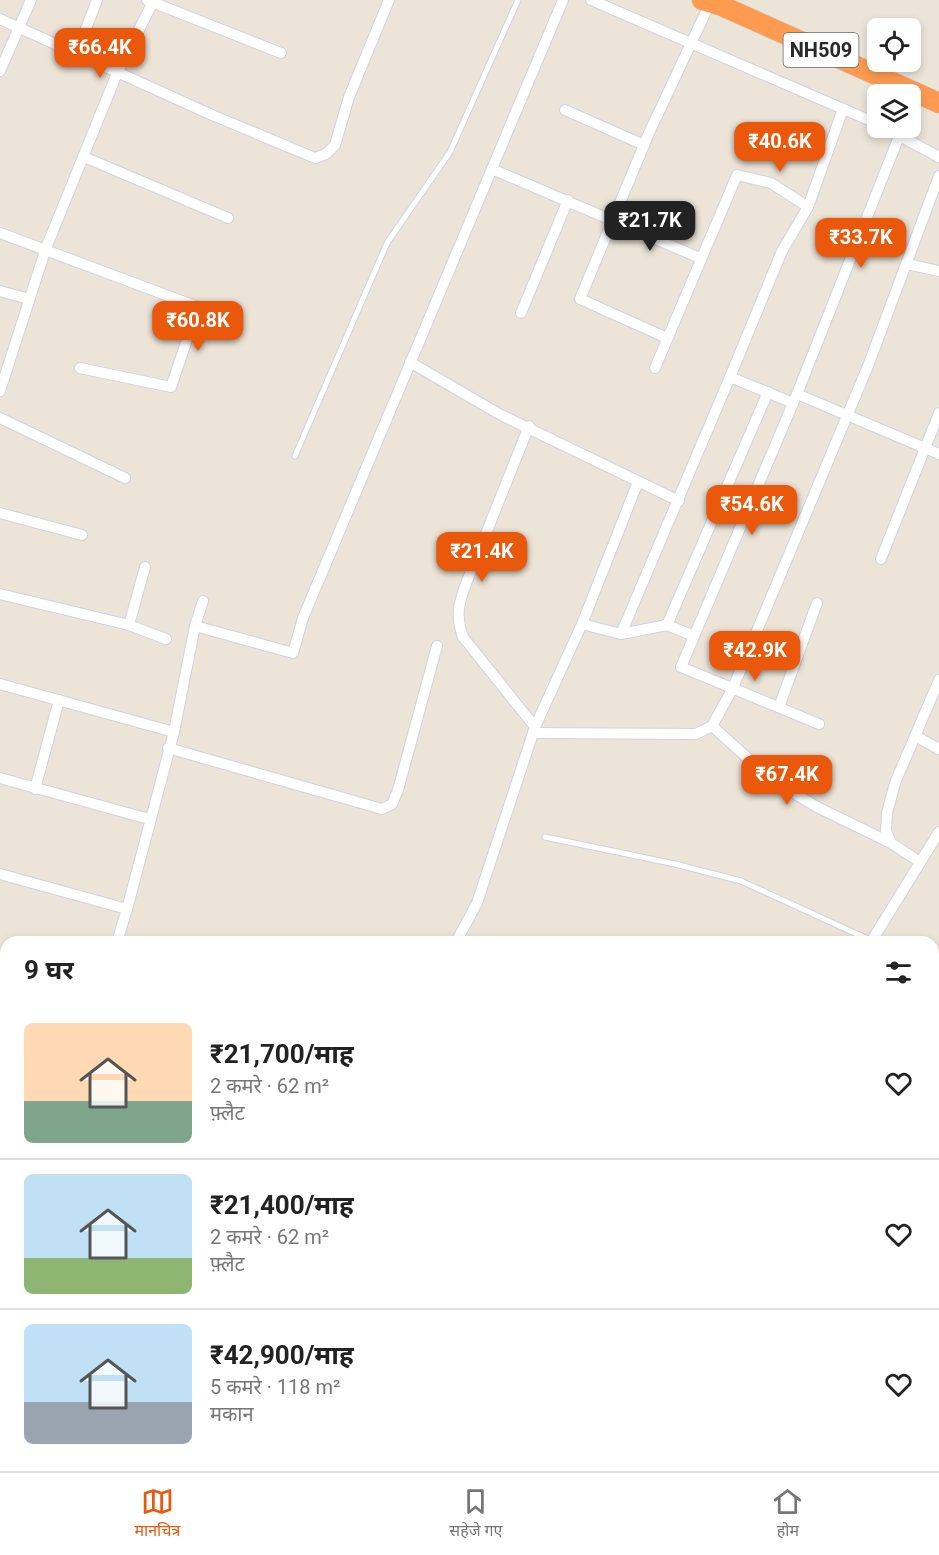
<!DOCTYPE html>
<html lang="hi">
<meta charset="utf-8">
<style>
body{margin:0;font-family:Roboto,"Noto Sans Devanagari",sans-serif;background:#f2f2f2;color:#222;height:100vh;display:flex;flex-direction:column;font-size:22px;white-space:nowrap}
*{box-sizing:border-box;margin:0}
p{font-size:20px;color:#767676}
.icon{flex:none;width:33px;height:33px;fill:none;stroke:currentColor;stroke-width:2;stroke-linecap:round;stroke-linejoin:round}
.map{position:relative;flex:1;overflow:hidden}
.details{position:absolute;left:0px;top:936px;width:939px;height:536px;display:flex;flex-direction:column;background:#fff;border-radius:18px 18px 0 0;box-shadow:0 3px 9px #0003}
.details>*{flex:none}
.buttons{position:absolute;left:867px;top:18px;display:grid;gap:12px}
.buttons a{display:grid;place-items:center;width:54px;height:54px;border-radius:9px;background:#fff;box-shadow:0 3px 9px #0003;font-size:30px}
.price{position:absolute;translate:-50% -51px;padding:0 14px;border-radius:12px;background:#ea580c;color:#fff;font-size:20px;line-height:39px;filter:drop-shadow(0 2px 3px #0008)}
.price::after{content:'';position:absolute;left:50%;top:36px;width:18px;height:14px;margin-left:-9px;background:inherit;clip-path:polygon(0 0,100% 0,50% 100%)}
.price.active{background:#222;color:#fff}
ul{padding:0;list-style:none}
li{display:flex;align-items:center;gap:18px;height:150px;padding:0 24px}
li+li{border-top:2px solid #e0e0e0}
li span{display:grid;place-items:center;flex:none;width:168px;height:120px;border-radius:9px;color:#555}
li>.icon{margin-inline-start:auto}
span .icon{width:72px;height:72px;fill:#fffc;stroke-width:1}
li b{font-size:26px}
h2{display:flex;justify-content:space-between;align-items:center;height:72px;padding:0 24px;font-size:26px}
.tab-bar{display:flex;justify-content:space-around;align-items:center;height:84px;border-top:2px solid #e0e0e0;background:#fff;font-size:16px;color:#767676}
.tab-bar a{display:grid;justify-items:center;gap:3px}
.tab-bar .active{color:#ea580c}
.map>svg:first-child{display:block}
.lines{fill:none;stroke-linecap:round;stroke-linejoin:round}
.lane-casing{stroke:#ced2e4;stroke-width:7}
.street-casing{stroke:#ced2e4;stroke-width:12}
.highway-casing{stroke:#c7c7c7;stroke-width:21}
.lane{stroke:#fff;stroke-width:5}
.street{stroke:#fff;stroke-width:10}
.highway{stroke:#ff9b51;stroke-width:20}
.labels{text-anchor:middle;stroke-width:5;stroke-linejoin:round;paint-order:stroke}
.shield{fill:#fff;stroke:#696969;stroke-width:1.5}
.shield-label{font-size:20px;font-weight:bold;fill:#292929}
</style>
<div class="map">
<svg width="939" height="1471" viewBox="0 0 939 1471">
<rect width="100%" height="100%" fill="#ede4d8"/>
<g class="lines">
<defs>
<g id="lane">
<path d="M295 456 387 243 450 152 518 0"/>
<path d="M545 837 675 864 741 881 872 941"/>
</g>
<g id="street">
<path d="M147 0 281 53"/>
<path d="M591 0 878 124"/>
<path d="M0 19 212 115 315 158 326 154 335 145 349 97 389 0"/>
<path d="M77 52 97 0"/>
<path d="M0 71 31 0"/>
<path d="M565 110 644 145"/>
<path d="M885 128 939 157"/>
<path d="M84 157 228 218"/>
<path d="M492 169 700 258"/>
<path d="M0 233 198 307 171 387 80 368"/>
<path d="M907 264 939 271"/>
<path d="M0 291 29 299"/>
<path d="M521 313 568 200"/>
<path d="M667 338 580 299 649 133 710 3"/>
<path d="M410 362 499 414 679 501"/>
<path d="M655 368 737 175 771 183 808 207"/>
<path d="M0 391 46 248 118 71 154 0"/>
<path d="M797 394 939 454"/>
<path d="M793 403 730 377 782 251 808 207 843 109"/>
<path d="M0 418 125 478"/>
<path d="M529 426 467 581C459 602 455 615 463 637L535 727"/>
<path d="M0 513 82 535"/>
<path d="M881 559 939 413"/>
<path d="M0 594 129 625 166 639"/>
<path d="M582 624 621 634 667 625 694 636"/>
<path d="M129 625 145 567"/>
<path d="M667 625 768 392"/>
<path d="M195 626 293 653 303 618 563 0"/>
<path d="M621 634 730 377"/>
<path d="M0 684 174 732"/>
<path d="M779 707 817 603"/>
<path d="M819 724 681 667 797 394 900 134"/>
<path d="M712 726 772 780 817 807 891 843"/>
<path d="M533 733 696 734 712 726 733 688 868 366 939 176"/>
<path d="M917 737 939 749"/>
<path d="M168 748 382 809 392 804 398 790 437 646"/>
<path d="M0 778 149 819"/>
<path d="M35 789 59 700"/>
<path d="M920 862 891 843 886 831 887 813 895 783 939 680"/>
<path d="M0 874 127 909 174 732 195 626 203 601"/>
<path d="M117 942 127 909"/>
<path d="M456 942 477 903 535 727 582 624 638 482"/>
<path d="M871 942 939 832"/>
<path d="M0 1003 6 1005"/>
<path d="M0 1091 6 1093"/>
<path d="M0 1168 6 1151"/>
<path d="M0 1367 3 1361"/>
<path d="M271 1466 285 1471"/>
<path d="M521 1466 534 1471"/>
<path d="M791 1466 809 1471"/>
<path d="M22 1471 24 1466"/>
<path d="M129 1471 132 1466"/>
<path d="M212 1471 214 1466"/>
<path d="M308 1471 310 1466"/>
<path d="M704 1471 706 1466"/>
<path d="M726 1471V1466"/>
<path d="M932 1471 939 1443"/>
</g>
<path id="highway" d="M702 0 722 6 939 103"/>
</defs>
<use href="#lane" class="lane-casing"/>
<use href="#street" class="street-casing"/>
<use href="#highway" class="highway-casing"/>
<use href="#lane" class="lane"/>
<use href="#street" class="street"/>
<use href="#highway" class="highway"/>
</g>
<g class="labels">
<rect class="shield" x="783.5" y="33" width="75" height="34" rx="4.5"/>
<g class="shield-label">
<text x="821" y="57">NH509</text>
</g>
</g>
</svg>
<div class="buttons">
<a><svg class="icon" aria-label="locate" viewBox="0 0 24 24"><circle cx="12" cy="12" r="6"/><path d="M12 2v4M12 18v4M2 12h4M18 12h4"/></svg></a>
<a><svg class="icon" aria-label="layers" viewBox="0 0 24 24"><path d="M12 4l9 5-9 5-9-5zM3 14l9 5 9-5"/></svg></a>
</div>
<b class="price" style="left:100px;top:79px">₹66.4K</b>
<b class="price" style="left:780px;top:173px">₹40.6K</b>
<b class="price active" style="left:650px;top:252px">₹21.7K</b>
<b class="price" style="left:861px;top:269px">₹33.7K</b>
<b class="price" style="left:198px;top:352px">₹60.8K</b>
<b class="price" style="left:752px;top:536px">₹54.6K</b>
<b class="price" style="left:482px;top:583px">₹21.4K</b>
<b class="price" style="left:755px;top:682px">₹42.9K</b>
<b class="price" style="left:787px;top:806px">₹67.4K</b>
<section class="details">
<h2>9 घर<svg class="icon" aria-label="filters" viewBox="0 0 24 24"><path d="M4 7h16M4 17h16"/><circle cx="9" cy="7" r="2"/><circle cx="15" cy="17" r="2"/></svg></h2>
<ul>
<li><span style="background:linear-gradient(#ffd9b3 65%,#7fa58c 0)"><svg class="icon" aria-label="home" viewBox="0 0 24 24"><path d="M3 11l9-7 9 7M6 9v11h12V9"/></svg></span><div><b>₹21,700/माह</b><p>2 कमरे · 62 m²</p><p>फ़्लैट</p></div><svg class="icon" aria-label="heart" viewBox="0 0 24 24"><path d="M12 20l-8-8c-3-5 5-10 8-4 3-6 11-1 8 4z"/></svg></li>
<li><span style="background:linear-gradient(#bfe0f5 70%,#8fb573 0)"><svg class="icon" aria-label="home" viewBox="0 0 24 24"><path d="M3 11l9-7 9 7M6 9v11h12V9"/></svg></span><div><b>₹21,400/माह</b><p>2 कमरे · 62 m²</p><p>फ़्लैट</p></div><svg class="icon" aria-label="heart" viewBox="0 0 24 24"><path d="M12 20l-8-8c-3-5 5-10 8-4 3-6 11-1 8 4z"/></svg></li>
<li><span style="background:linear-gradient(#bfe0f5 65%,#9aa5b1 0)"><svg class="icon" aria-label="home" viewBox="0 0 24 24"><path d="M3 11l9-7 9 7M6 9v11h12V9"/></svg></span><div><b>₹42,900/माह</b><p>5 कमरे · 118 m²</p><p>मकान</p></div><svg class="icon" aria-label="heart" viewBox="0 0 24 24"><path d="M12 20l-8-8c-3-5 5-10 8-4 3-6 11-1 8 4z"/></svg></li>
</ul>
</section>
</div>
<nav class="tab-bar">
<a class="active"><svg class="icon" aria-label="map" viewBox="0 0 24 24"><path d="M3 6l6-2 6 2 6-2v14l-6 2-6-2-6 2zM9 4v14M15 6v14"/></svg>मानचित्र</a>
<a><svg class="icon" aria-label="saved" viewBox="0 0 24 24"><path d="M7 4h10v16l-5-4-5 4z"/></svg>सहेजे गए</a>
<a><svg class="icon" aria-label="home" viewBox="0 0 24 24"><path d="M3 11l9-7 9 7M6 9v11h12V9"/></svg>होम</a>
</nav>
